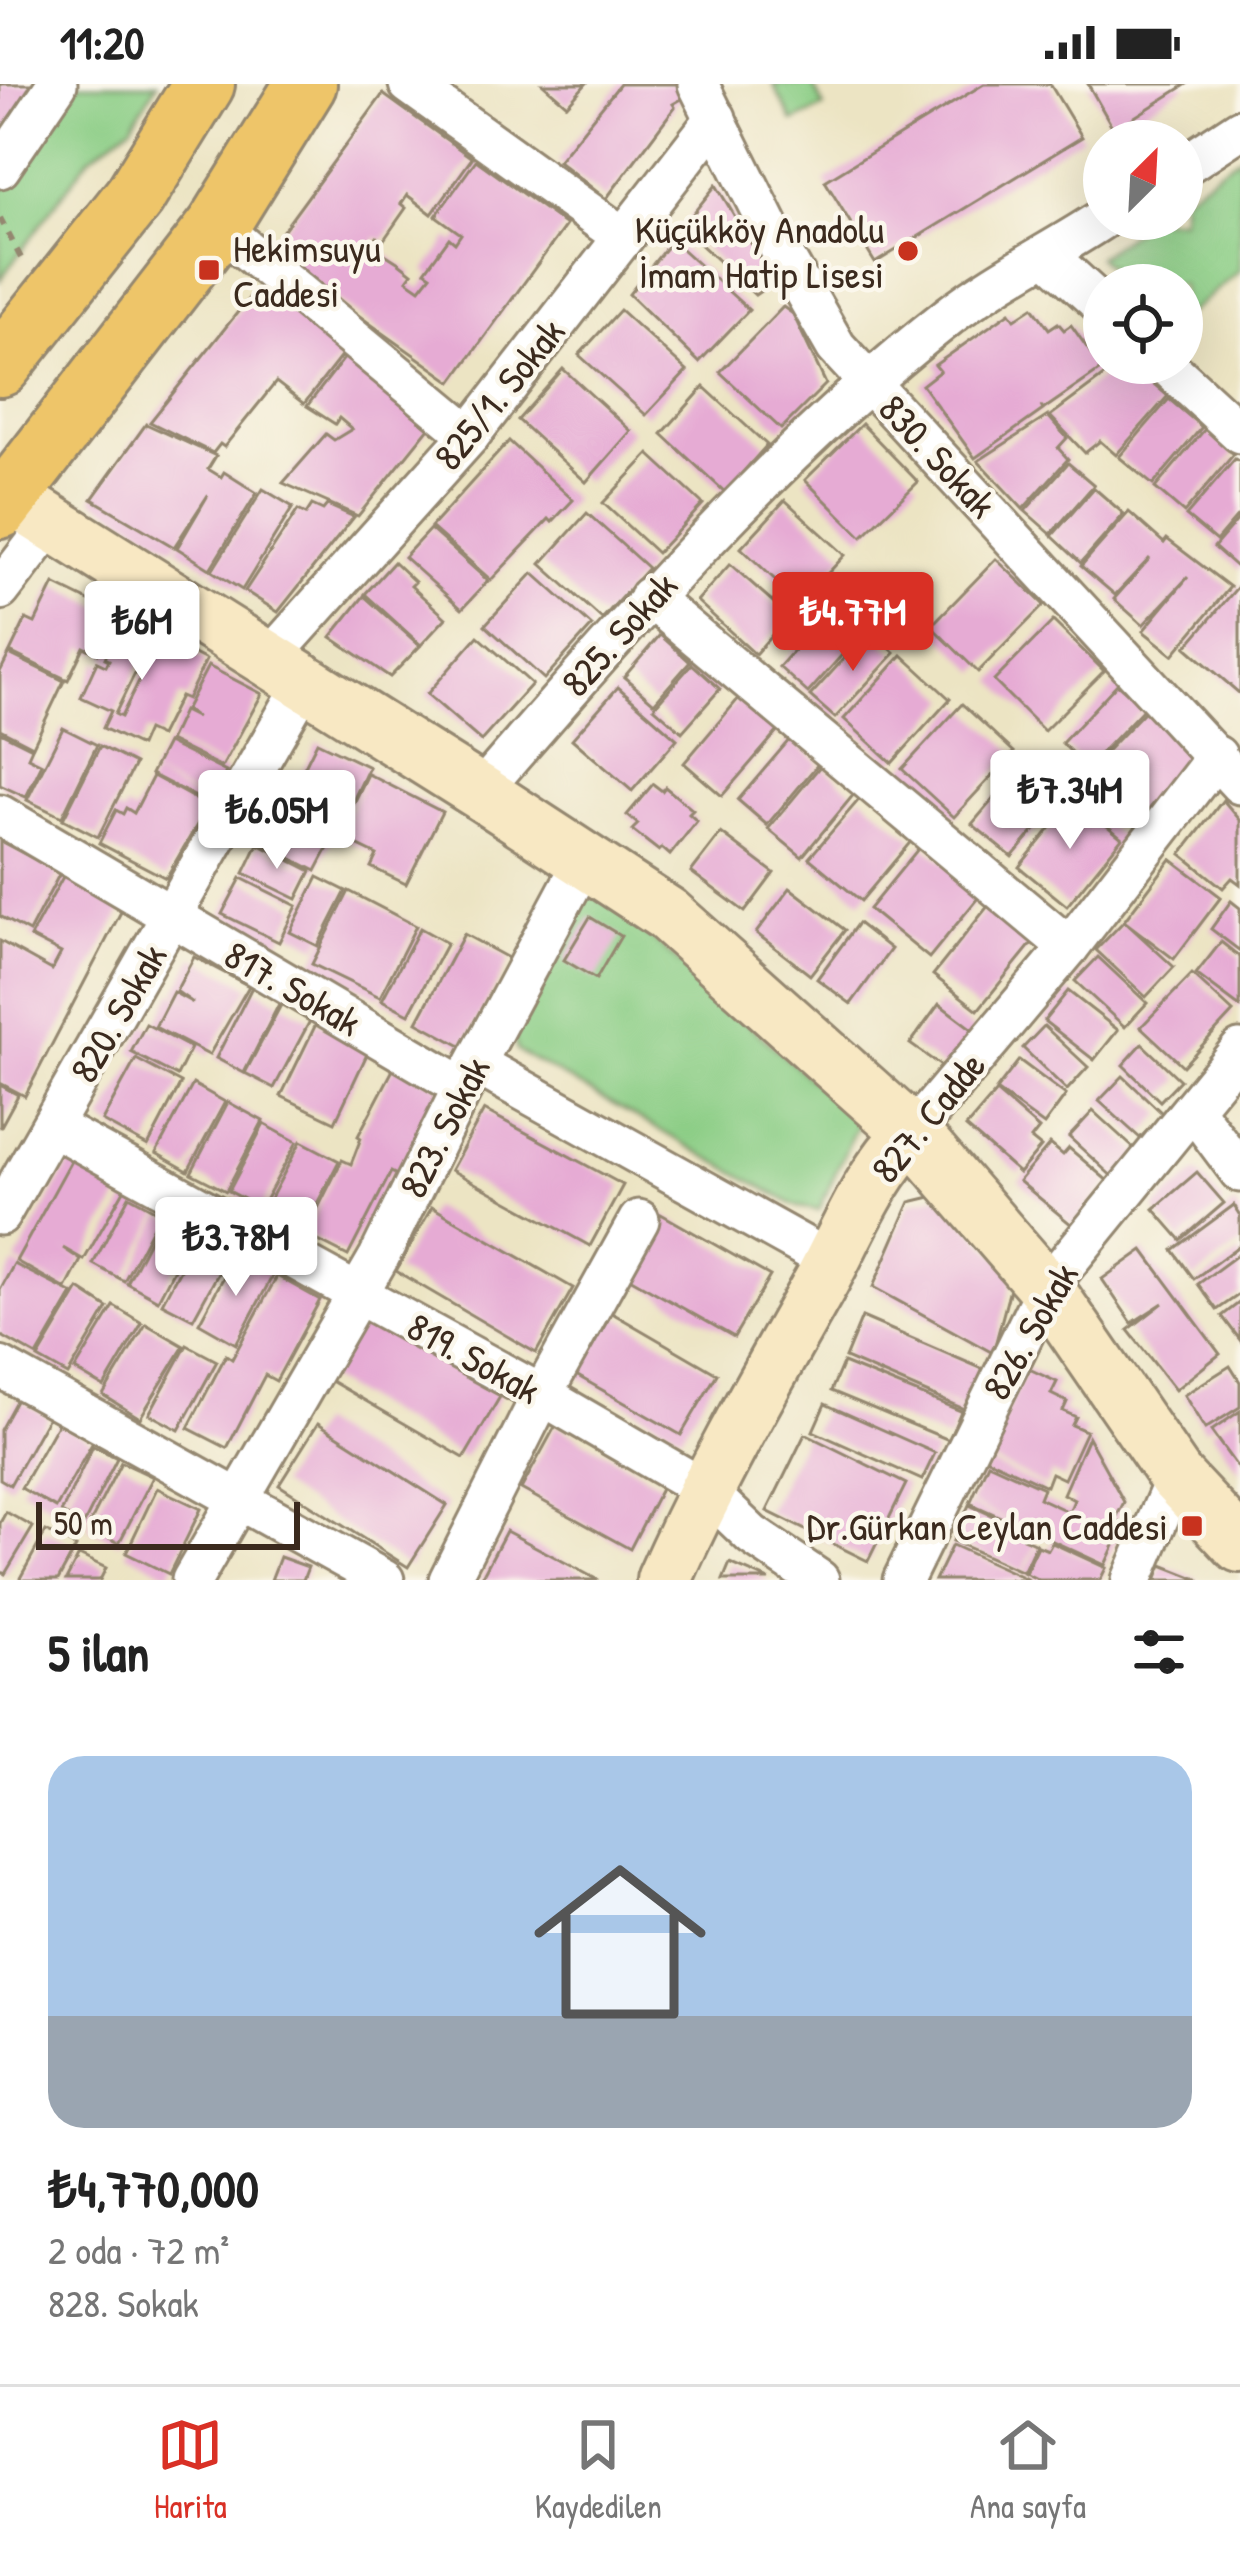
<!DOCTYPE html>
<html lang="tr">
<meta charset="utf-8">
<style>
body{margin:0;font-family:"Patrick Hand",sans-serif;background:#f2f2f2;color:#222;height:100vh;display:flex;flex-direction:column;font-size:45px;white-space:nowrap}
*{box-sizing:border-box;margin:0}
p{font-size:39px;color:#767676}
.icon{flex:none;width:66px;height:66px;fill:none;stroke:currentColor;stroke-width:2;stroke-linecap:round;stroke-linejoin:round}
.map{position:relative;height:1496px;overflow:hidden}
.drawer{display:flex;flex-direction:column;background:#fff;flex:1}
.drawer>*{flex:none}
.needle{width:78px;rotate:24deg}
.buttons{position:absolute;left:1083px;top:36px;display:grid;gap:24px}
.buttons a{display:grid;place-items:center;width:120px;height:120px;border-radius:50%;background:#fff;box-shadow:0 12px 48px #0002;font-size:60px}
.scale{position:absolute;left:36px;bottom:30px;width:264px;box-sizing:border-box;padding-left:12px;border:6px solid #3b2a1e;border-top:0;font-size:33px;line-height:42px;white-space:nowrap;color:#3b2a1e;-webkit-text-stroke:9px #fbf7ec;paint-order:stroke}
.price{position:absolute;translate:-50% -102px;padding:0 27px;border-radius:12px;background:#fff;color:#222;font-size:39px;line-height:78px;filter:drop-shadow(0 3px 6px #0008)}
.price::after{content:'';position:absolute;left:50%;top:72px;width:36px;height:27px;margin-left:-18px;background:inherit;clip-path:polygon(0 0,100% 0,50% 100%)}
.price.selected{background:#d93025;color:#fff}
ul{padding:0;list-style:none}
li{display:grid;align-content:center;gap:24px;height:636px;padding:0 48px}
li span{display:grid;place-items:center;height:372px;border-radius:36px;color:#555}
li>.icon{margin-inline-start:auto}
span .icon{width:216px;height:216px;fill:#fffc;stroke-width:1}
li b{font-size:51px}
h2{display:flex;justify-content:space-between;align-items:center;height:144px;padding:0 48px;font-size:51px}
.status{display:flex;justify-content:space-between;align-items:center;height:84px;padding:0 60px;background:#fff;direction:ltr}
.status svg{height:33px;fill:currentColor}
.dock{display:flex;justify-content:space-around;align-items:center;height:168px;border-top:3px solid #e0e0e0;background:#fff;font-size:33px;color:#767676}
.dock a{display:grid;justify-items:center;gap:6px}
.dock .selected{color:#d93025}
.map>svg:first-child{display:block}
.green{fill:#8bcd85;stroke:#637c52;stroke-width:3}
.building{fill:#e6abd4}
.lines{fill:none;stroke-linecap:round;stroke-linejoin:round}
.street-casing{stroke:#948770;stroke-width:45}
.secondary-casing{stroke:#948770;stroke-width:60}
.primary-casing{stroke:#948770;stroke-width:66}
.path{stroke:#948770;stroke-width:6;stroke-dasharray:9 9;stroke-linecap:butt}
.street{stroke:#fff;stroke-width:39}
.secondary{stroke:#f8e8c3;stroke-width:54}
.primary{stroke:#eec569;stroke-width:60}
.poi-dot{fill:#c8321e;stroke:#fbf7ec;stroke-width:4.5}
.labels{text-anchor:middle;stroke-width:9;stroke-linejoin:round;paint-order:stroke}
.poi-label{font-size:39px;fill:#3b2a1e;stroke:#fbf7ec;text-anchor:end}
.street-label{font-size:39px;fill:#3b2a1e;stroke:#fbf7ec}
</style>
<div class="status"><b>11:20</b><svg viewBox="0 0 49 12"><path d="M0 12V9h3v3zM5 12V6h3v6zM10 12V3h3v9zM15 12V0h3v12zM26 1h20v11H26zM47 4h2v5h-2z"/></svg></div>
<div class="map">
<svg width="1240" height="1496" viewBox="0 0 1240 1496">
<rect width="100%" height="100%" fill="#fbf7ec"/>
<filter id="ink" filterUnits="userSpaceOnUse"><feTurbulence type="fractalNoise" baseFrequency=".00833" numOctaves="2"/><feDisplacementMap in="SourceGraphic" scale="24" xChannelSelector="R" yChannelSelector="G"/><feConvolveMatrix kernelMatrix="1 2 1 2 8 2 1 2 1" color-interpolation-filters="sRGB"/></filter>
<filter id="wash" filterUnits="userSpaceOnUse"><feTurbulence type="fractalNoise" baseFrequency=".004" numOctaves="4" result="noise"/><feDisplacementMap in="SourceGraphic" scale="48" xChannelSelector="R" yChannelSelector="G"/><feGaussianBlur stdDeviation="2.7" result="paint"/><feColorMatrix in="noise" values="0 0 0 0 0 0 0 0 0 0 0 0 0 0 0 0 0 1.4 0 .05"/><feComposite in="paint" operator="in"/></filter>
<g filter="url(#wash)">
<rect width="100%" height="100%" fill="#ece4c3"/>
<g class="green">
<path d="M72 0H157L131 42 89 74 0 196V108Z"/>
<path d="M773 0H812L824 23 793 38Z"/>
<path d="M1240 72V186L1182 235V201H1127L1098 173 1151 135H1182V113Z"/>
<path d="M599 807 858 1038 819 1126 798 1123 517 967 510 943 578 816Z"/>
</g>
<g id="blocks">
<g class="building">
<path d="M0 0H40L0 59Z"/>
<path d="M543 0H586L567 21Z"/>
<path d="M620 0H677L685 13 673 20 675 23 606 115 558 77Z"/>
<path d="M984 0H1050L1082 53 875 179 825 97Z"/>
<path d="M1088 0H1187L1114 46Z"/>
<path d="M383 10 472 74 432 130 407 111 401 120 406 124 383 157 377 153 367 168 380 177 385 170 399 179 412 189 407 196 420 205 431 191 425 187 449 154 455 159 461 150 436 132 476 76 566 141 452 298 268 167Z"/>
<path d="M716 101 774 198 755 211 682 143Z"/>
<path d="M672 156 749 226 699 278 629 210Z"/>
<path d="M261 199 343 270 304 320 276 298 224 363 220 360 213 369 150 338Z"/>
<path d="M783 223 793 230 826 300 781 345 720 288Z"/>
<path d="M1033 223 1049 245 1058 239 1064 246 1071 241 1102 285 1044 325 1041 322 1043 326 975 374 922 301 940 287 935 281 1010 228 1015 235Z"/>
<path d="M620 226 687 287 646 331 579 271Z"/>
<path d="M345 273 429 344 358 432 283 399 326 350 334 356 352 345 339 334 335 340 307 322Z"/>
<path d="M1121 279H1129L1168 312 1116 371 1100 357 1085 369 1050 332Z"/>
<path d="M563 285 631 347 586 398 518 336Z"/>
<path d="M704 303 767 361 725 408 662 350Z"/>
<path d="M1169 315 1202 343 1153 401 1119 373Z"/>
<path d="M1048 332 1067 354 1058 364 1068 375 1023 425 978 377Z"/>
<path d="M146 340 216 372 208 385 221 393 224 388 257 409 210 485 177 464 208 411 174 463 92 415Z"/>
<path d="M862 340 918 398 862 453 805 396Z"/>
<path d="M1205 345 1234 370 1184 429 1155 404Z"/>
<path d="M509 357 573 416 552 438 549 435 491 496 431 443Z"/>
<path d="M649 370 703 420 657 469 603 419Z"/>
<path d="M1235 375 1240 378V429L1216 457 1186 432Z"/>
<path d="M1068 379 1094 401 1051 450 1025 427Z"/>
<path d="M1094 404 1124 430 1081 479 1052 452Z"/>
<path d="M263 405 293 423 242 506 212 487Z"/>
<path d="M785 416 845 471 800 519 741 464Z"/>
<path d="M312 421 323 426 327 421 354 433 278 528 245 507 298 426 306 430Z"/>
<path d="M1129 428 1164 459 1167 455 1230 503 1173 571 1143 547 1188 493 1143 541 1114 515 1150 474 1115 511 1081 482Z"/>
<path d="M587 429 648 484 602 535 541 480Z"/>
<path d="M1240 433V486L1214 463Z"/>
<path d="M430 445 488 497 462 525 404 473Z"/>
<path d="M996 475 1044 521 978 588 931 542Z"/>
<path d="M394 478 415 498 411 502 446 534 421 561 365 510Z"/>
<path d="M730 480 789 532 755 570 697 517Z"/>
<path d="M533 489 592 542 544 595 485 541Z"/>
<path d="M54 500 117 531 98 570 84 563 68 596 10 568 26 535 35 539Z"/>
<path d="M1240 500V610L1186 563Z"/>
<path d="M364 512 420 562 390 593 331 553Z"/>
<path d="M838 517 867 543 808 609 779 583Z"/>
<path d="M123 535 154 550 115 630 121 633 161 553 206 576 187 615 180 612 160 652 147 646 140 662 103 644 111 627 81 613 97 578 106 582 109 576 105 574Z"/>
<path d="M1053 537 1104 587 1044 647 994 597Z"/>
<path d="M870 546 895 569 835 634 810 612Z"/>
<path d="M660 551 690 578 654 619 624 593Z"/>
<path d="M478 552 532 600 481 657 427 610Z"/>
<path d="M9 570 64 597 33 662 0 645V588Z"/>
<path d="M902 571 950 615 892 679 844 635Z"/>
<path d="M692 580 720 605 682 648 654 623Z"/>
<path d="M208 582 262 610 222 683 169 657 183 627 197 634 185 626Z"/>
<path d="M1117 600 1144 624 1087 684 1062 659Z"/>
<path d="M618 603 677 655 632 707 572 655Z"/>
<path d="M739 614 778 647 722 712 684 679Z"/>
<path d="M962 620 1014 668 954 733 902 685Z"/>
<path d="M1145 627 1200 679 1145 738 1089 685Z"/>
<path d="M63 644 97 661 62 733 27 716Z"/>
<path d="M0 648 32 664 28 673 42 680 26 713 0 701Z"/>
<path d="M790 655 819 679 767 741 738 716Z"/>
<path d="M317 658 369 683 351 721 298 696Z"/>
<path d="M167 659 226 688 210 720 151 690Z"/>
<path d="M100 662 135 680 98 753 63 735Z"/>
<path d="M1025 678 1064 712 1012 773 972 740Z"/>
<path d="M821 681 855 709 802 773 768 745Z"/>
<path d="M368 690 442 728 406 800 371 783 377 771 338 752Z"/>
<path d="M153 692 208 722 166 794 99 759 116 726 123 730 126 724 134 729Z"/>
<path d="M296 697 349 724 316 787 264 760Z"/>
<path d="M653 700 662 707 665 703 693 726 689 730 697 737 670 771 662 764 659 767 632 746 638 740 627 731Z"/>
<path d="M862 712 913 755 861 817 809 774Z"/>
<path d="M1074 715 1122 754 1067 822 1019 783Z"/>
<path d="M1223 716 1240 736V800L1232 794 1223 804 1181 770Z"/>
<path d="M721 749 774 789 745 828 691 788Z"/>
<path d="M0 757 60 789 29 848 0 832Z"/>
<path d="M258 760 311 787 297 815 244 789Z"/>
<path d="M922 760 982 809 929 874 869 825Z"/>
<path d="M1171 775 1221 813 1174 875 1124 837 1174 883 1146 913 1096 866 1124 837Z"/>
<path d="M65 789 123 824 25 1012 0 999V857L52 886 61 869 30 853Z"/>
<path d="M318 793 346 807 318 862 290 848Z"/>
<path d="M241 794 297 822 279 858 222 830Z"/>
<path d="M790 804 845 846 810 891 756 849Z"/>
<path d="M349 807 416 842 380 913 312 880Z"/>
<path d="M1231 817 1240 824V867L1211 845Z"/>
<path d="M988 822 1033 858 978 926 933 891Z"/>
<path d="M590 833 621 852 596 895 564 876Z"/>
<path d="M858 839 891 865 851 920 817 895Z"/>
<path d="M420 844 447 859 409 930 382 916Z"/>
<path d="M464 850 510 875 463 963 417 938Z"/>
<path d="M1221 858 1240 873V923L1196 890Z"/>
<path d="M194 873 249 902 209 971 155 943 173 908 193 919 176 907Z"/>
<path d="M1098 873 1147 919 1125 943 1075 897Z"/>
<path d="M1192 890 1233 928 1183 982 1141 943Z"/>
<path d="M252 903 280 918 244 989 216 974Z"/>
<path d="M1068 907 1118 946 1094 976 1044 937Z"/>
<path d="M282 919 311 935 274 1004 245 989Z"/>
<path d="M939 920 976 948 948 987 910 960Z"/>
<path d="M317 938 370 964 335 1038 281 1012Z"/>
<path d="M146 940 191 964 177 992 131 968Z"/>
<path d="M1044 942 1088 983 1067 1006 1023 964Z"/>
<path d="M1142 960 1180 996 1160 1017 1123 981Z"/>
<path d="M136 975 181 999 148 1062 102 1037Z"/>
<path d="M1019 976 1066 1011 1044 1041 996 1006Z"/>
<path d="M396 980 442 1004 397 1091 391 1088 348 1172 305 1150 342 1076 351 1080 361 1054 358 1052Z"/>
<path d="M1123 992 1163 1030 1140 1054 1099 1017Z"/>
<path d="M193 1000 225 1018 188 1087 156 1069Z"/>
<path d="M0 1001 18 1011 0 1044Z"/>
<path d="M996 1008 1039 1045 1031 1055 1041 1063 1019 1089 966 1043Z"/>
<path d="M228 1018 263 1037 226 1107 191 1089Z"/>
<path d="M484 1026 623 1101 590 1162 451 1086Z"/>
<path d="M1093 1027 1141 1071 1117 1097 1069 1053Z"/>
<path d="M264 1040 297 1058 261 1124 229 1107Z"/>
<path d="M301 1057 339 1077 302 1149 263 1129Z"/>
<path d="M1050 1060 1063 1071 1069 1064 1109 1098 1073 1142 1019 1097Z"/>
<path d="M72 1075 125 1104 84 1176 63 1164 81 1176 66 1205 16 1177Z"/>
<path d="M1197 1088 1224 1119 1181 1156 1154 1125Z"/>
<path d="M939 1111 1014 1190 993 1269 873 1203 910 1118Z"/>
<path d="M129 1112 160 1129 124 1197 93 1180Z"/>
<path d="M1234 1121 1240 1130V1161L1194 1195 1173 1166Z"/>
<path d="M432 1123 573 1204 536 1269 396 1187Z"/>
<path d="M661 1130 770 1192 734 1253 626 1192Z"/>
<path d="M162 1131 194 1147 158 1216 127 1199Z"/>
<path d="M199 1150 231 1166 193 1235 162 1219Z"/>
<path d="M1143 1166 1220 1270 1175 1306 1128 1246 1163 1219 1132 1239 1102 1195Z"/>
<path d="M1240 1169V1210L1217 1226 1198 1200Z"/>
<path d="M236 1170 273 1191 236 1260 199 1239Z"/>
<path d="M14 1180 73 1210 37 1272 0 1251V1206Z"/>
<path d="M277 1192 320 1216 276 1297 265 1291 227 1364 188 1344 226 1271 232 1275Z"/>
<path d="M79 1205 108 1224 68 1291 38 1274Z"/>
<path d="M1240 1218V1256L1222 1232Z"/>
<path d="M114 1222 142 1239 104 1303 75 1286Z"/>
<path d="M612 1229 717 1290 681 1351 576 1291Z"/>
<path d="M362 1230 501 1311 464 1374 326 1294Z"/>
<path d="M862 1233 983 1285 966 1326 845 1274Z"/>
<path d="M146 1240 184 1262 140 1334 103 1311Z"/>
<path d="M187 1261 217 1277 179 1346 149 1330Z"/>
<path d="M843 1279 961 1327 949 1356 831 1307Z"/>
<path d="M1230 1282 1240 1298V1323L1205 1345 1184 1311Z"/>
<path d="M1027 1284 1057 1298 1051 1310 1067 1318 1063 1327 1076 1333 1072 1341 1086 1347 1064 1395 1051 1389 1046 1402 986 1374Z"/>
<path d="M17 1315 48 1333 10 1401 0 1395V1346Z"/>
<path d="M825 1320 935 1369 922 1396 813 1347Z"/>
<path d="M1240 1327V1387L1211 1347Z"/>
<path d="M58 1339 93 1358 56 1424 21 1404Z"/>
<path d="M318 1339 447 1421 408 1483 279 1401Z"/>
<path d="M556 1341 663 1401 630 1465 521 1405Z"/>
<path d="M805 1350 906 1400 868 1477 767 1427Z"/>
<path d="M1088 1353 1124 1418 1115 1436 1124 1440 1105 1481 970 1419 988 1379 1043 1404 1039 1414 1069 1428 1074 1416 1063 1410Z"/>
<path d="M93 1362 117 1374 84 1440 61 1429Z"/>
<path d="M121 1378 153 1393 119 1459 88 1443Z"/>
<path d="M157 1404 201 1425 169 1490 126 1469Z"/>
<path d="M969 1421 1026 1447 1023 1454 1036 1460 1023 1488 953 1457Z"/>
<path d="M6 1428 33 1443 5 1490 0 1487V1439Z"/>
<path d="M46 1447 76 1463 58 1496H19Z"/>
<path d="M506 1447 598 1496H480Z"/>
<path d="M1052 1459 1106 1484 1100 1496H1039L1025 1489 1038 1462 1048 1466Z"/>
<path d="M952 1461 1029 1496H935Z"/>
<path d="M79 1471 106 1484 100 1496H66Z"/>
<path d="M280 1473 308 1483 303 1496H271Z"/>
<path d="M730 1479 769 1496H723Z"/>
<path d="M1162 1481 1200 1496H1156Z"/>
</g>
</g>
</g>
<g filter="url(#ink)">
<use href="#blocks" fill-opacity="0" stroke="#948770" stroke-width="3"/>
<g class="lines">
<defs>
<g id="street">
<path d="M409 0 623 153"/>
<path d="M698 0 781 167 836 263 1240 700"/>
<path d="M1182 83 1240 45"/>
<path d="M0 84 57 0"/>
<path d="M218 142 470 351"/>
<path d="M1047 171 1104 223"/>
<path d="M1164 279 1240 349"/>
<path d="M0 506 50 441"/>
<path d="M649 513 1069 863"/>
<path d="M268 576 470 351 716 34"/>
<path d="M480 708C624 542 775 368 949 232 997 195 1054 167 1104 134"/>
<path d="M0 731 463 1003"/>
<path d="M476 980 832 1178"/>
<path d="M1193 1025 1240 1088"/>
<path d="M52 1042 542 1311 704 1405 752 1451 819 1496"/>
<path d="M912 1049 1069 863 1217 672"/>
<path d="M0 1131 304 600"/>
<path d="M0 1283 384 1496"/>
<path d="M192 1496 379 1173 463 1003 585 775"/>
<path d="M449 1496 542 1311 639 1136"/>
<path d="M903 1496 1046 1204 1240 966"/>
<path d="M1132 1496 1176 1393"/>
</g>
<g id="secondary">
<path d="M9 412 480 708 667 830 912 1049 1046 1204 1176 1393 1240 1461"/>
<path d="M664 1496C710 1392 766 1295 822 1196 850 1144 870 1091 912 1049"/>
</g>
<g id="primary">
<path d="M0 282 135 112 204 0"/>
<path d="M0 424 218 142 306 0"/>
</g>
</defs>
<use href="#street" class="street-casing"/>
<use href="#secondary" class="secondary-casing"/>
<use href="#primary" class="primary-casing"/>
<path class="path" d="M0 134 22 176"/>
<use href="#street" class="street"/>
<use href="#secondary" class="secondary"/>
<use href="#primary" class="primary"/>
</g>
</g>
<g class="poi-dot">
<circle cx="908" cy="167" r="12"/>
<rect x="197" y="174" width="24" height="24" rx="6"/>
<rect x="1180" y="1430" width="24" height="24" rx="6"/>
</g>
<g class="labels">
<g class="poi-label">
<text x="884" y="159">Küçükköy Anadolu<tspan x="884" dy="45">İmam Hatip Lisesi</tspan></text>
<text x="233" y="178" text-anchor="start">Hekimsuyu<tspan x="233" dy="45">Caddesi</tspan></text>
<text x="1168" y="1456">Dr.Gürkan Ceylan Caddesi</text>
</g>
<g class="street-label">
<text transform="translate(499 310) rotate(-51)" y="14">825/1. Sokak</text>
<text transform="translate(938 372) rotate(47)" y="14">830. Sokak</text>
<text transform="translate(619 550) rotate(-48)" y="14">825. Sokak</text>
<text transform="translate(293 904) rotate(30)" y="14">817. Sokak</text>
<text transform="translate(118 929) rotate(-60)" y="14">820. Sokak</text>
<text transform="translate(928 1033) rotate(-51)" y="14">827. Cadde</text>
<text transform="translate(444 1043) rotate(-63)" y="14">823. Sokak</text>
<text transform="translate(1030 1247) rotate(-60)" y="14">826. Sokak</text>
<text transform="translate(474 1274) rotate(29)" y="14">819. Sokak</text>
</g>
</g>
</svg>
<div class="buttons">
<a><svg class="needle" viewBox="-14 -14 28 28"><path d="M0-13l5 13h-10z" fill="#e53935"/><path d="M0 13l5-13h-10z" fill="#767676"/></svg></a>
<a><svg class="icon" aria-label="locate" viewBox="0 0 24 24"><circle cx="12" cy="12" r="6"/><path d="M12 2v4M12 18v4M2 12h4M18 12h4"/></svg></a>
</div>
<div class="scale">50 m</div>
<b class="price selected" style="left:853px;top:590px">₺4.77M</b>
<b class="price" style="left:142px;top:599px">₺6M</b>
<b class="price" style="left:1070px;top:768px">₺7.34M</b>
<b class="price" style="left:277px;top:788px">₺6.05M</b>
<b class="price" style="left:236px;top:1215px">₺3.78M</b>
</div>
<section class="drawer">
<h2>5 ilan<svg class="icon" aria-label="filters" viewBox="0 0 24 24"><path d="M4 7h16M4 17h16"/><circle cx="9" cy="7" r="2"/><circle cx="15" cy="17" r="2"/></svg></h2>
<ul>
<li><span style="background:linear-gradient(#a9c7e8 70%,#9aa5b1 0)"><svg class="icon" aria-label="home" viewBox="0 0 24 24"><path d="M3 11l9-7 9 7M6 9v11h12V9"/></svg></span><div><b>₺4,770,000</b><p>2 oda · 72 m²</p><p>828. Sokak</p></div></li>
</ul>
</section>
<nav class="dock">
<a class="selected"><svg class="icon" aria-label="map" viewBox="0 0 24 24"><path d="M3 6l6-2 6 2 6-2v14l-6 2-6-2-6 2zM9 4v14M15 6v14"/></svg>Harita</a>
<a><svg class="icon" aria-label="saved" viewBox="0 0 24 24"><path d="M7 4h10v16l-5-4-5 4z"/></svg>Kaydedilen</a>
<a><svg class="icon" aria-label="home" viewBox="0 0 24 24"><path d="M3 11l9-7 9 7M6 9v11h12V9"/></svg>Ana sayfa</a>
</nav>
